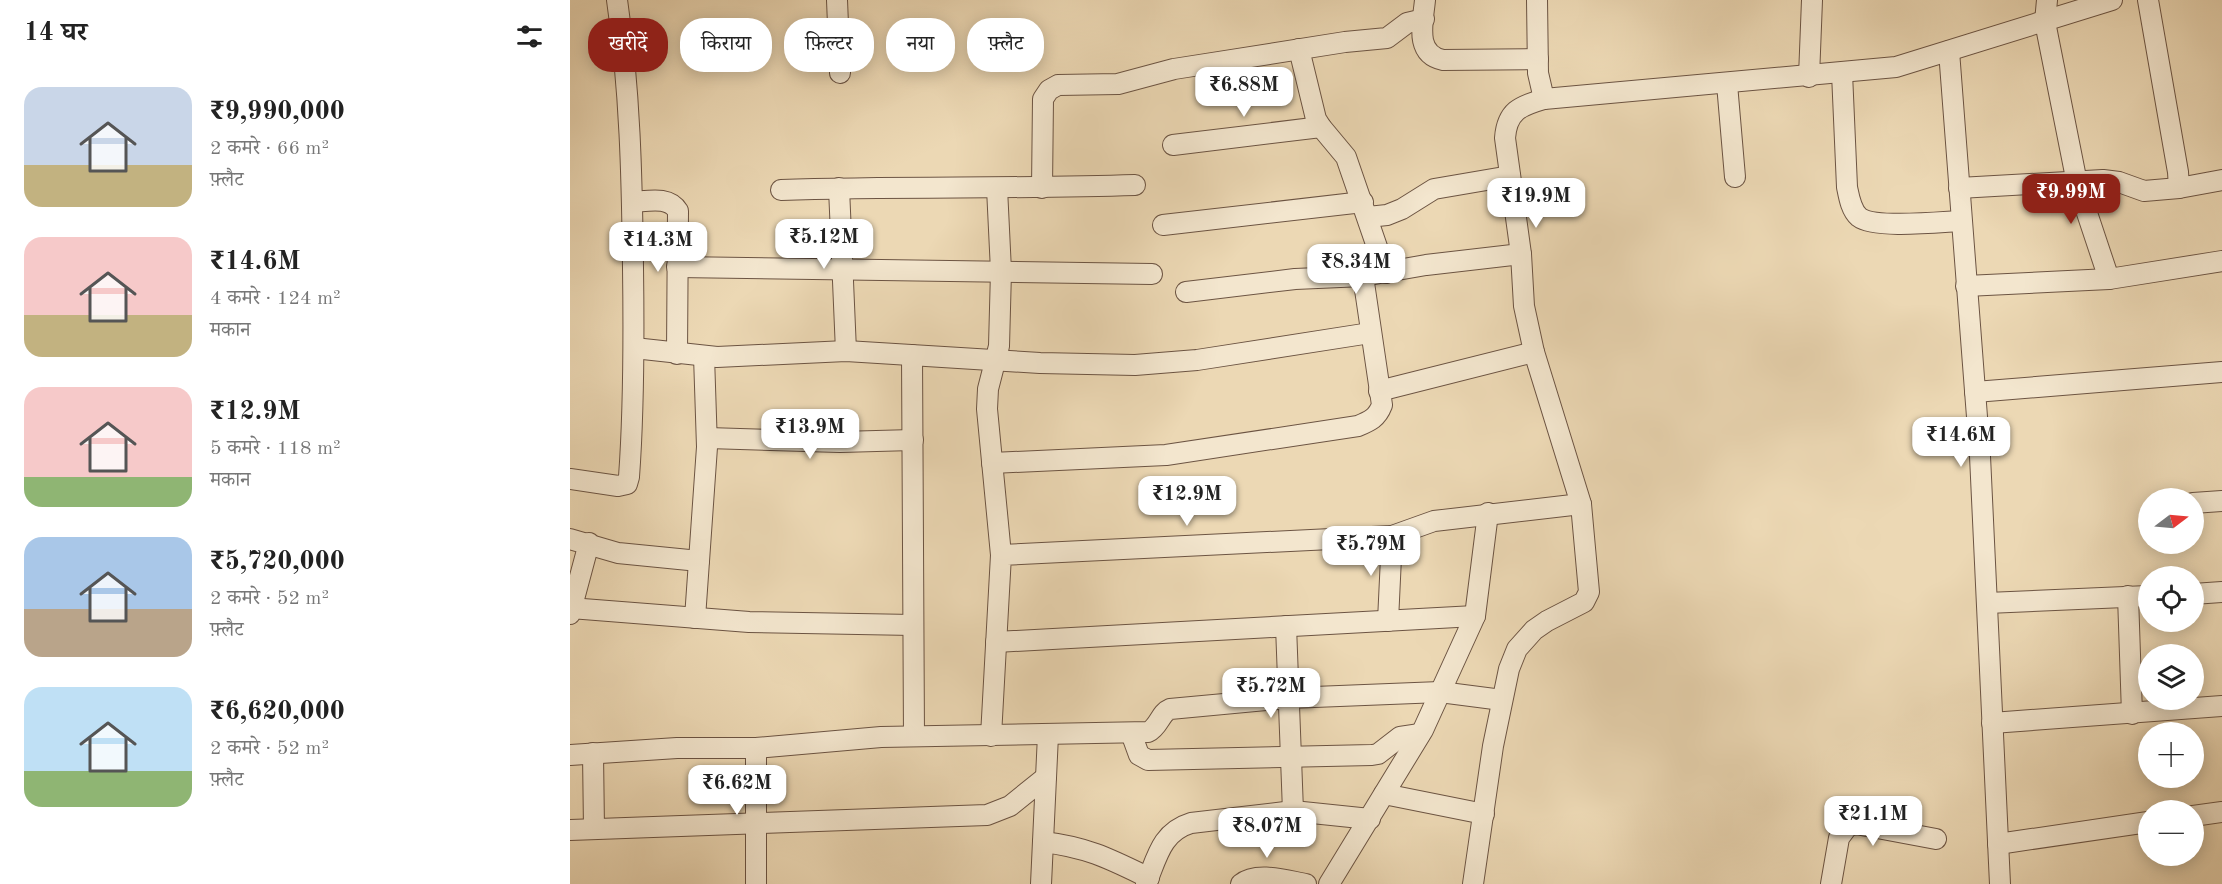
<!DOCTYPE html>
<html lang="hi">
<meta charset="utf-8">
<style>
body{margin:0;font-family:"Old Standard TT","Noto Serif Devanagari",serif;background:#f6f6f6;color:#222;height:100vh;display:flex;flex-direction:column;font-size:22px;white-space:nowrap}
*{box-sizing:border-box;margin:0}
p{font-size:20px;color:#767676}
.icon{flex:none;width:33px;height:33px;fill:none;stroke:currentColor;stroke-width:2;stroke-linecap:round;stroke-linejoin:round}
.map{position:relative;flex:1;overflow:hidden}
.side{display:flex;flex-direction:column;background:#fff;width:570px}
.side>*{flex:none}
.hud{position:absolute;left:18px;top:18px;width:570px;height:54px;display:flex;gap:12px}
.needle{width:39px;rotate:74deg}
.fabs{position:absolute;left:1568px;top:488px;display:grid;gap:12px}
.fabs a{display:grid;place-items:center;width:66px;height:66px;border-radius:50%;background:#fff;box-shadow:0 3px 15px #0003;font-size:30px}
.price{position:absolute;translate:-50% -51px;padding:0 14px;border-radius:12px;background:#fff;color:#222;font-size:20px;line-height:39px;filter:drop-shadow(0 2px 3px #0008)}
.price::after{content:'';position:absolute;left:50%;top:36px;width:18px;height:14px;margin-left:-9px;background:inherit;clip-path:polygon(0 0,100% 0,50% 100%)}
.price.selected{background:#8f2418;color:#fff}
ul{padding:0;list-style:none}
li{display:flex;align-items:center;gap:18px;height:150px;padding:0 24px}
li span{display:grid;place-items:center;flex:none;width:168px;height:120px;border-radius:18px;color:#555}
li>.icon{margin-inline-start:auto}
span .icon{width:72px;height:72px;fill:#fffc;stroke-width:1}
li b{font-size:26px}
h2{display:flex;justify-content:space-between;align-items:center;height:72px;padding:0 24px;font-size:26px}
.tag{padding:0 21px;border-radius:24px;background:#fff;box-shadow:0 3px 15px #0003;font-size:21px;line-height:54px}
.tag.selected{background:#8f2418;color:#fff}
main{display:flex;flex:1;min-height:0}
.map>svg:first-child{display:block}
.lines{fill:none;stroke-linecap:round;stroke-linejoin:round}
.minor-casing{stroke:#6c5443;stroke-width:22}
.minor{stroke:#f3e6ce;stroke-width:20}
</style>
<main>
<section class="side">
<h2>14 घर<svg class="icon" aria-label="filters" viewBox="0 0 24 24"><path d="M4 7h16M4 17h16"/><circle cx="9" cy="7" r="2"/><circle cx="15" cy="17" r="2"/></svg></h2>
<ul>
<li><span style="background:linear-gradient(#c9d6e8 65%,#c2b280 0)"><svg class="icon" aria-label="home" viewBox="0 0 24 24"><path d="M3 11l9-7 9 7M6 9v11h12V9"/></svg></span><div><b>₹9,990,000</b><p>2 कमरे · 66 m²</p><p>फ़्लैट</p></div></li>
<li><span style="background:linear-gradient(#f6c9c9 65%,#c2b280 0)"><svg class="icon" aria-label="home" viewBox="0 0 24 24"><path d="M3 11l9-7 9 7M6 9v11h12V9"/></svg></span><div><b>₹14.6M</b><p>4 कमरे · 124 m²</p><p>मकान</p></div></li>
<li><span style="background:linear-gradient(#f6c9c9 75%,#8fb573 0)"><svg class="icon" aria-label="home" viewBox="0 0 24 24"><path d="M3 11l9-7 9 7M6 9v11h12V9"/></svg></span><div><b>₹12.9M</b><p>5 कमरे · 118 m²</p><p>मकान</p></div></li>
<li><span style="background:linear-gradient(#a9c7e8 60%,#b9a48a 0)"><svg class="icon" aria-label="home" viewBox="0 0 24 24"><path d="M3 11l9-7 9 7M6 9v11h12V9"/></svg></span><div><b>₹5,720,000</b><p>2 कमरे · 52 m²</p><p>फ़्लैट</p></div></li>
<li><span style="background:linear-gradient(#bfe0f5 70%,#8fb573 0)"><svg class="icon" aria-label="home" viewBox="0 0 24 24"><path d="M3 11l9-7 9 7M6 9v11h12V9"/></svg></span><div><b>₹6,620,000</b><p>2 कमरे · 52 m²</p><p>फ़्लैट</p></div></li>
</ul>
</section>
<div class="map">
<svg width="1652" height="884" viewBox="0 0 1652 884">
<rect width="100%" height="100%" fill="#ecd8b4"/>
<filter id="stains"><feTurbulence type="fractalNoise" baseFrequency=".00333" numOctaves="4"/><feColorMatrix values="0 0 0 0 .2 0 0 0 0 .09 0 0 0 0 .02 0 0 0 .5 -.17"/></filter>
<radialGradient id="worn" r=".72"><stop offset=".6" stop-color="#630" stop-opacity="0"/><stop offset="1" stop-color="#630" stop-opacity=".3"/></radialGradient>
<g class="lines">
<defs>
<g id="minor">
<path d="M267 0 270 73"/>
<path d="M855 0C853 22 844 54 873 60L968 59"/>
<path d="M967 0 968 73 974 99"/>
<path d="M1477 0 1475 22 1507 183 1539 279 1652 261"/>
<path d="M1578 0 1608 172 1609 188 1652 180"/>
<path d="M729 49 746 119 751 127 776 157 816 273"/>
<path d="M1379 51 1410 456 1430 884"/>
<path d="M1272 73 1277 187C1279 197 1281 210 1289 217 1304 229 1370 222 1391 221"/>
<path d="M1239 77 1242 0"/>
<path d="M1157 84 1165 177"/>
<path d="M603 145 751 127"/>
<path d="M269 188 276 351"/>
<path d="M427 188 431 271 429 346 418 389 417 409 431 555"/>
<path d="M472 188 473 99 479 90 488 85 548 84 604 69 775 42 817 38 837 23 854 19"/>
<path d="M1389 188 1533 180 1549 182 1574 191 1609 188"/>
<path d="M211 190C329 186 447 189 565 185"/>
<path d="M63 202C79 201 99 196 108 211L107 354"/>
<path d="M798 217 817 215 832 209 864 189 940 176"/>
<path d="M593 225 793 202"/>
<path d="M107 267 582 274"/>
<path d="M1396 286 1539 279"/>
<path d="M616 292 725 279 793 276 856 265 951 254"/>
<path d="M64 348 147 357 276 351 470 363 565 365 627 360 800 333"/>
<path d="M342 355 344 736"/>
<path d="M809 391 964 352"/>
<path d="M1405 392 1652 372"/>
<path d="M138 438 270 442 343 440"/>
<path d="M422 463 596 455 788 426C800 421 807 418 812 405L793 276"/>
<path d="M0 479 48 486 57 484 59 477C64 408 64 338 63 268 62 178 60 89 47 0"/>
<path d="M1623 503 1652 501"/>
<path d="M0 539 48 553 129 561"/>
<path d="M1623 594 1652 592"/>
<path d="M1558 596 1562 714"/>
<path d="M1417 603 1578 596"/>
<path d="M0 608 179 622 343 625"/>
<path d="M0 614 19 543"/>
<path d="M125 618 137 447 134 356"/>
<path d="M818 621 822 536"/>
<path d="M716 626 723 811"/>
<path d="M426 642 905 616"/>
<path d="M1422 723 1652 706"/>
<path d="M561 733 569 755 578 760 802 755 808 754 830 737 850 734"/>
<path d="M421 736 431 555 822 536 864 521 1011 504"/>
<path d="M186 748V884"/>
<path d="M23 753 24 829"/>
<path d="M0 755 107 748H186L311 737 578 732C589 727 590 713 600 709L719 698 870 692 932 700"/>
<path d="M814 794 914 814"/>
<path d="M1623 816 1652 812"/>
<path d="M0 830 417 815 440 806 476 777"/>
<path d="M473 842C517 847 540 859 579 878"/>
<path d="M1428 844 1578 822"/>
<path d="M471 884 478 735"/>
<path d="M576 884C587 858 591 832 621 823L723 811 800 819"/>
<path d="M671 884C687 871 718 881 736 884"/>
<path d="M759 884 853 730 905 616 918 513"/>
<path d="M903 884 923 746 939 669 947 649 964 630 977 621 1014 602 1019 592 1011 504 964 352 954 306 951 254 935 138C937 111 950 106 974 99L1326 67 1542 0"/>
<path d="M1261 884 1269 838 1278 826 1286 824 1366 839"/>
</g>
</defs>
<use href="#minor" class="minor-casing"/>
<use href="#minor" class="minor"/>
</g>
<rect width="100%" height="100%" filter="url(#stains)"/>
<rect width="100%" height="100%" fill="url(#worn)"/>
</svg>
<div class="fabs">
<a><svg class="needle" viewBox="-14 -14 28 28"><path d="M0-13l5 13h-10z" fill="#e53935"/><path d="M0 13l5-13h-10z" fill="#767676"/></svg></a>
<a><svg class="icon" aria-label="locate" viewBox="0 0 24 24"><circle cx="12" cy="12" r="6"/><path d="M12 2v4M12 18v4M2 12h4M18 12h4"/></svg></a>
<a><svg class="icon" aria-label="layers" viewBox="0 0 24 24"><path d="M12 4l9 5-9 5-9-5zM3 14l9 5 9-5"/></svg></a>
<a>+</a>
<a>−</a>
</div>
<b class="price" style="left:674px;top:118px">₹6.88M</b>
<b class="price selected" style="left:1501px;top:225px">₹9.99M</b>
<b class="price" style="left:966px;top:229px">₹19.9M</b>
<b class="price" style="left:254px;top:270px">₹5.12M</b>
<b class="price" style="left:88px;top:273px">₹14.3M</b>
<b class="price" style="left:786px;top:295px">₹8.34M</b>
<b class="price" style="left:240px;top:460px">₹13.9M</b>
<b class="price" style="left:1391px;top:468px">₹14.6M</b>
<b class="price" style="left:617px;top:527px">₹12.9M</b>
<b class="price" style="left:801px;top:577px">₹5.79M</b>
<b class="price" style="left:701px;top:719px">₹5.72M</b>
<b class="price" style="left:167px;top:816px">₹6.62M</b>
<b class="price" style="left:1303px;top:847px">₹21.1M</b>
<b class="price" style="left:697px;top:859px">₹8.07M</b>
<div class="hud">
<a class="tag selected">खरीदें</a>
<a class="tag">किराया</a>
<a class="tag">फ़िल्टर</a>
<a class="tag">नया</a>
<a class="tag">फ़्लैट</a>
</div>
</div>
</main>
